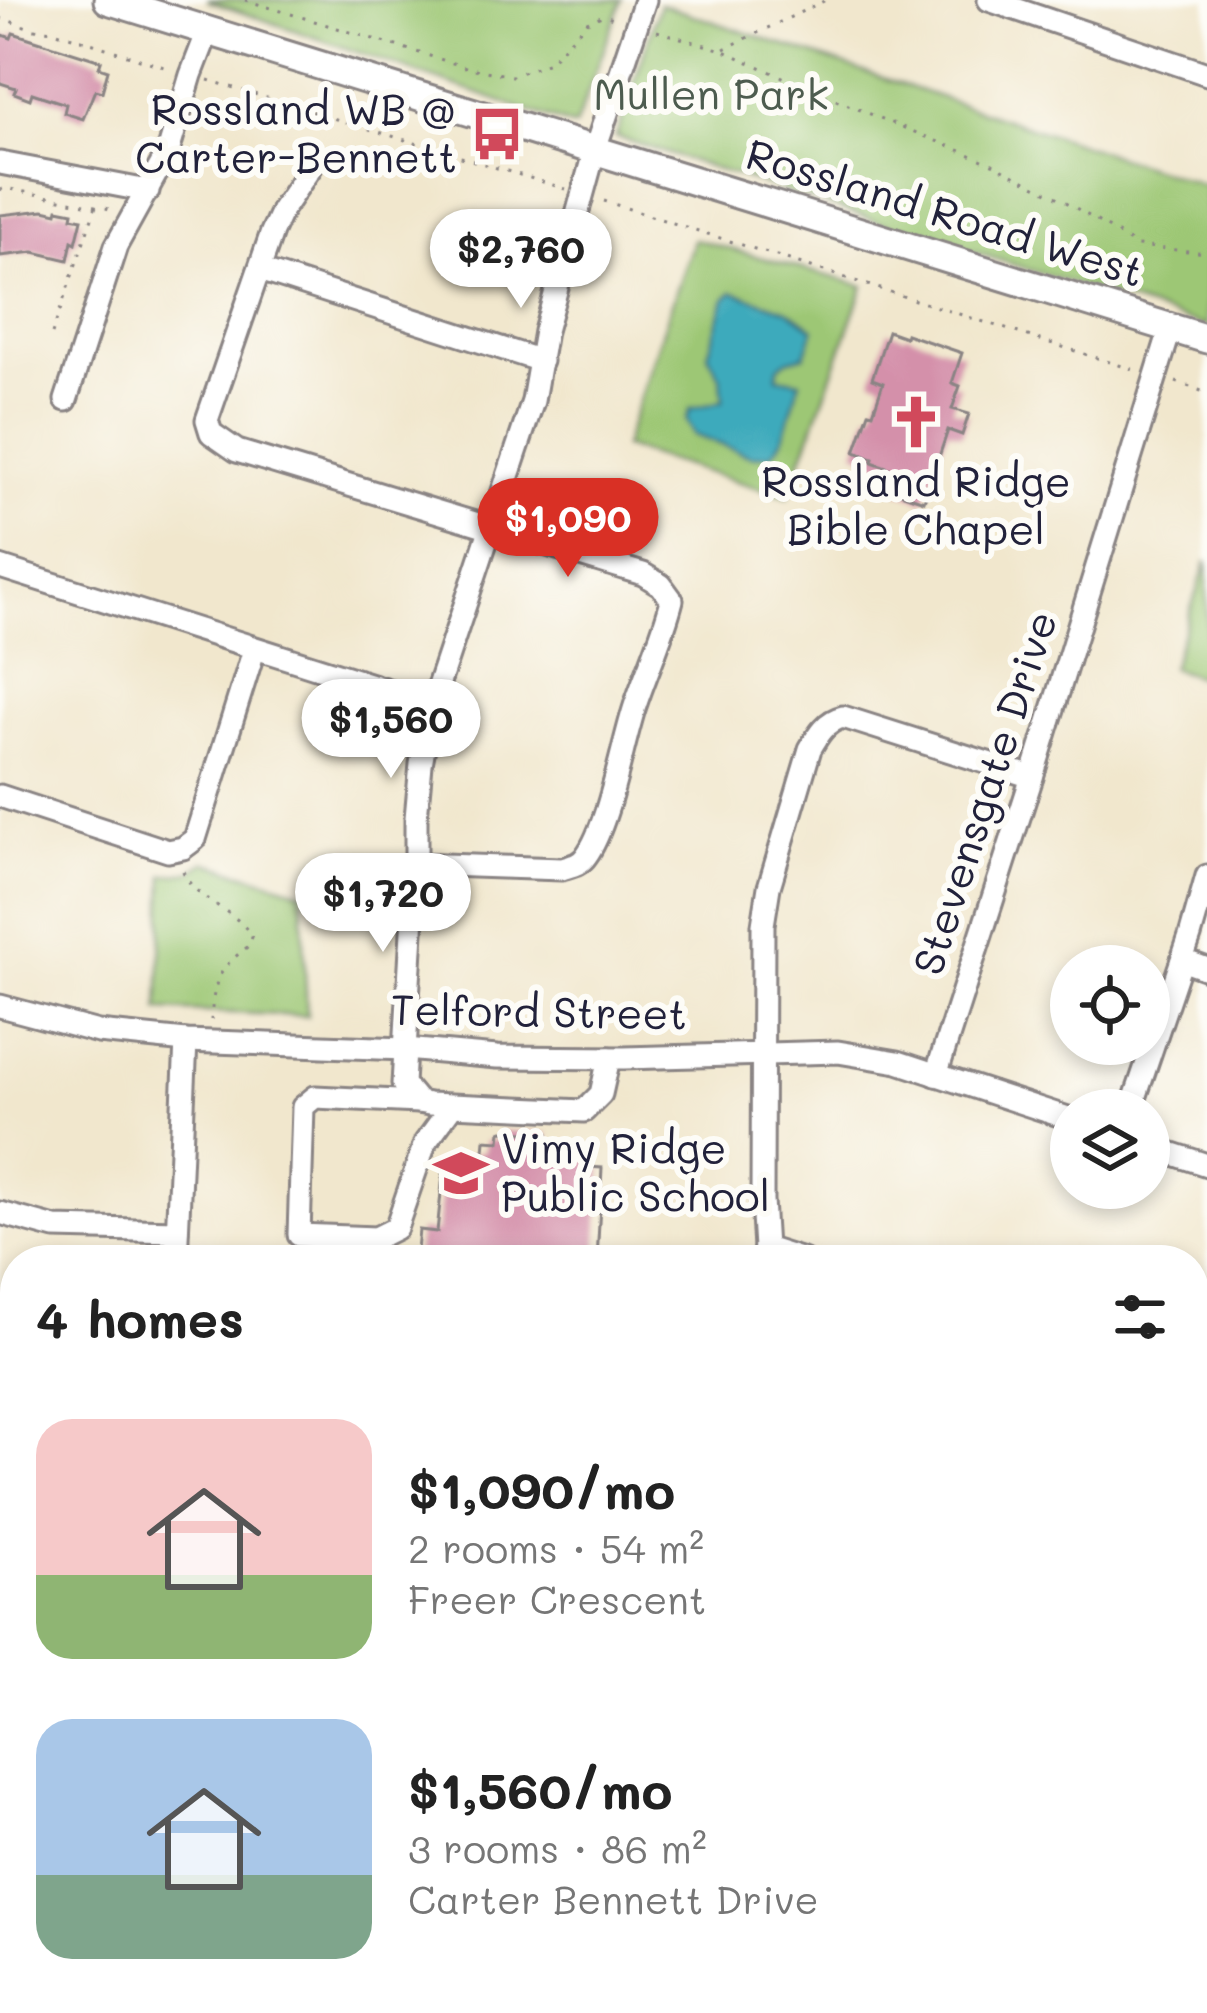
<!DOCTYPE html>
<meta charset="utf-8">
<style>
body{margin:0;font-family:Mali,sans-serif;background:#f2f2f2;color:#222;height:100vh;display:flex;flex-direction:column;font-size:45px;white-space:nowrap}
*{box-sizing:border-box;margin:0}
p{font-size:39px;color:#767676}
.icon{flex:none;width:66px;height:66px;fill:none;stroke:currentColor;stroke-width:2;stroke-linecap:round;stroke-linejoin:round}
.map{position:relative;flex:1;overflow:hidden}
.drawer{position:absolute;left:0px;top:1245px;width:1209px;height:768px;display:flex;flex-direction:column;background:#fff;border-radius:48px 48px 0 0;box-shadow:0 6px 18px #0003}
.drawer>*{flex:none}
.buttons{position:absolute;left:1050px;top:945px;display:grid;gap:24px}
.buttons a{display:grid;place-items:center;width:120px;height:120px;border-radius:50%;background:#fff;box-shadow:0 6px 18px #0003;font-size:60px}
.price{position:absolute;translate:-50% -102px;padding:0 27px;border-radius:42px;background:#fff;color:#222;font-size:39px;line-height:78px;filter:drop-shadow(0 3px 6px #0008)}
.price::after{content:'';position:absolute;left:50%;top:72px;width:36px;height:27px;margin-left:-18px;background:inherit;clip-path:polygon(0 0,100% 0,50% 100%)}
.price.active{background:#d93025;color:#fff}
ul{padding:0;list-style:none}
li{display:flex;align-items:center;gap:36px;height:300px;padding:0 36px}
li span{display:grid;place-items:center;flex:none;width:336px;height:240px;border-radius:36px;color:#555}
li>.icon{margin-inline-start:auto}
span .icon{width:144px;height:144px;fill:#fffc;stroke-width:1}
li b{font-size:51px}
h2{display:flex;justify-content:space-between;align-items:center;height:144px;padding:0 36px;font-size:51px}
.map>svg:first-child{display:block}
.green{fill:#9dc774;stroke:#607458;stroke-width:3}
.water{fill:#3daabc;stroke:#30667c;stroke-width:3}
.building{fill:#d490aa}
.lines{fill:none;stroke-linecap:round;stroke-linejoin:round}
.minor-casing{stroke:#8a8484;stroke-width:27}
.major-casing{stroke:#8a8484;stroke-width:33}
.path{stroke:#8a8484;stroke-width:3;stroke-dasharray:3 9;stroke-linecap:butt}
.minor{stroke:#fff;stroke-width:21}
.major{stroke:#fff;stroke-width:27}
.labels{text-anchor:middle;stroke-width:12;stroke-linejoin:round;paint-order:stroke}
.park-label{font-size:42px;fill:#4d5c4f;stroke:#fdfcf7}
.poi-label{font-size:42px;fill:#22223b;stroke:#fdfcf7;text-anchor:end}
.street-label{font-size:42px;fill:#22223b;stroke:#fdfcf7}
</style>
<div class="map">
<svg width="1207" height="2013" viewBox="0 0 1207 2013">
<rect width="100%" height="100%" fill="#fdfcf7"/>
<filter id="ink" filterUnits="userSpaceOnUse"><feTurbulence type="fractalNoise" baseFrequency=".00833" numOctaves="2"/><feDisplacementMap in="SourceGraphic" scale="24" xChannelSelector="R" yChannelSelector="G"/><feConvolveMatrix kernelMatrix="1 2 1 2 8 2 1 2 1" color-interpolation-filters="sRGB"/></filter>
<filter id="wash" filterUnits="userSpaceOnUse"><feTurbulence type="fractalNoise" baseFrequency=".004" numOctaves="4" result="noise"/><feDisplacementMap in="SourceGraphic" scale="48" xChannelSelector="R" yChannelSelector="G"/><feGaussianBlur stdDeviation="2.7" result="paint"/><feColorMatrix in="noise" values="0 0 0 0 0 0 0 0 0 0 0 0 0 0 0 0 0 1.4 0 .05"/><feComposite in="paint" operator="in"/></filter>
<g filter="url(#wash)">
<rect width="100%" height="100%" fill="#f1e7cd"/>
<g class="green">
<path d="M206 0H622L575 127Z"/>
<path d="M660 4 1207 186V327L616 137Z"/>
<path d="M694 239 864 286 788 497 623 447Z"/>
<path d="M1207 561V680L1171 668Z"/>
<path d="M205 862 302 891 307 1016 159 1010 164 875 191 872Z"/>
</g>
<g class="water">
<path d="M733 292 788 310 814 329 805 355 787 360 778 367 777 377 800 381 783 439 772 454 752 456 694 435 686 420 690 409 723 401 721 378 708 354 725 299Z"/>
<path d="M1194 1981 1207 1989V2013H1108L1102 2001 1097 1998H1194Z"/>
<path d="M837 1998H929L958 2004 1032 2002 1053 2013H848L850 2009Z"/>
</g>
<g id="blocks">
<g class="building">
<path d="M13 33 101 61 99 67 108 70 102 92 95 90 83 119 64 113 66 104 32 93 30 99 14 93 16 88 0 83V34L11 38Z"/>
<path d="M58 209 73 212 72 217 82 219 76 243 72 241 68 260 34 252 0 256V215L44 210 57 213Z"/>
<path d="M888 331 905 337 906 334 962 353 952 383 960 386 952 409 969 414 962 435 948 430 924 501 883 487 889 468 872 462 873 458 855 452 869 412 873 413 883 383 872 379Z"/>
<path d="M501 1131 548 1133 547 1147 568 1148 567 1158 589 1159V1167L602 1168 597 1260H416L419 1230 437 1232 444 1164 466 1166 465 1156 484 1151 485 1140 500 1141Z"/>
</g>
</g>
</g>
<g filter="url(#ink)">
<use href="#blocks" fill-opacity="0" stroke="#8a8484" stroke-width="3"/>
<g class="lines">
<defs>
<g id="minor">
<path d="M989 0 1207 74"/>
<path d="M0 163 148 191"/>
<path d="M311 167 282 210 272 232 207 420 211 433 237 451 643 574 661 585 672 600C663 636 647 670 635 706 622 745 609 825 586 856 580 865 571 866 562 869L416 864"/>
<path d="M260 270 541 361"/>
<path d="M66 400 116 246 168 152 191 75 208 31"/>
<path d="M0 567 432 704"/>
<path d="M0 796 168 851 183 848 195 839 254 650"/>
<path d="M1182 960 1207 969"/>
<path d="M0 1006 98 1032 186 1041 405 1049 497 1057 624 1058 838 1052 898 1062 1071 1119"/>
<path d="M609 1058 601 1094 584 1111 429 1104 418 1102 403 1084 416 864V818L421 764 432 704 533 401 545 331 595 149 645 0"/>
<path d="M936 1075 1032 777 1171 327"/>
<path d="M418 1102 315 1097 303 1107 299 1235 376 1238 396 1228 425 1143 452 1106"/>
<path d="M1131 1110 1190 936 1207 876"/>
<path d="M1149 1146 1207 1165"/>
<path d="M0 1213 55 1228 177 1231"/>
<path d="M765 1248 803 1260"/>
<path d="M176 1260 186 1041"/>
<path d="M762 1260 765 1248 762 1200 763 925 769 887 810 749C818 735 826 721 843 717L1032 777"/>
<path d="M1194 1391 1207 1396"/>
<path d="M0 1392 15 1397"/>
<path d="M0 1588 15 1590"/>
<path d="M1194 1615 1207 1619"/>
<path d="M0 1764 15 1766"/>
<path d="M1194 1839 1207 1843"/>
<path d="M0 1987 15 1989"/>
<path d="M69 1998 89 2001"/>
<path d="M274 2013 276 1998"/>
<path d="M442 2013 444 1998"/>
<path d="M646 2013 648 1998"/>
</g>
<path id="major" d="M108 0 1207 339"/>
</defs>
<use href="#minor" class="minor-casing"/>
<use href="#major" class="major-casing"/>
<g class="path">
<path d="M245 0 469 68 512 76 549 62 587 22 604 15 619 20"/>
<path d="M0 18 34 29 54 31 170 69"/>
<path d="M657 31 722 50 814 91 995 165 1063 200 1137 246 1207 253"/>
<path d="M724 49 826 0"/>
<path d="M208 80 566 189"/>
<path d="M0 190 5 188 115 210"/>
<path d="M604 201 1138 371"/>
<path d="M52 334 96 206"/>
<path d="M1176 382 1207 393"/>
<path d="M1207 660V673"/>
<path d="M183 871C196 903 236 908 252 937L250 945C218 969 214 979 211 1020"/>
<path d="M733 1998 765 2004 769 1998"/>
<path d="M1061 1998 1080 2006 1085 2013"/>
</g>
<use href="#minor" class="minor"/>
<use href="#major" class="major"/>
</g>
</g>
<defs>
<symbol id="bus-bare" viewBox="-9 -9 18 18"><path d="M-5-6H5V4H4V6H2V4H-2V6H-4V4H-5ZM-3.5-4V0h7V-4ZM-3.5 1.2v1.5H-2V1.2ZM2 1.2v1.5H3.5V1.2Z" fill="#d1495b" stroke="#fdfcf7" stroke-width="2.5" paint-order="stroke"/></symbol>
<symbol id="church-bare" viewBox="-9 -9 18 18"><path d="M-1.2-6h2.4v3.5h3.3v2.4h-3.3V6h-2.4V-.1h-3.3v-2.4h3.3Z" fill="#d1495b" stroke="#fdfcf7" stroke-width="2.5" paint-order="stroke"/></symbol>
<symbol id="school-bare" viewBox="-9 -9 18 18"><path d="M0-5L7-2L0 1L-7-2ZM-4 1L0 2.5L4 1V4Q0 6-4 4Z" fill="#d1495b" stroke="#fdfcf7" stroke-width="2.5" paint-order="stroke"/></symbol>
</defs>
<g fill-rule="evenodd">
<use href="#bus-bare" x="459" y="96" width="76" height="76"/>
<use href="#church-bare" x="878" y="384" width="76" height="76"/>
<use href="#school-bare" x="423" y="1135" width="76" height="76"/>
</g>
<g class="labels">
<g class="park-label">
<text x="711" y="110">Mullen Park</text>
</g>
<g class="poi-label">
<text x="457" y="125">Rossland WB @<tspan x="457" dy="48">Carter-Bennett</tspan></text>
<text x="916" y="497" text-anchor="middle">Rossland Ridge<tspan x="916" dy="48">Bible Chapel</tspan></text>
<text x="501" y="1164" text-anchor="start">Vimy Ridge<tspan x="501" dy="48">Public School</tspan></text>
</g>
<g class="street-label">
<text transform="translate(945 213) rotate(17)" y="15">Rossland Road West</text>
<text transform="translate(985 793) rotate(-72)" y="15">Stevensgate Drive</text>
<text transform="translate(539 1012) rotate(1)" y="15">Telford Street</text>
</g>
</g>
</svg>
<div class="buttons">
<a><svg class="icon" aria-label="locate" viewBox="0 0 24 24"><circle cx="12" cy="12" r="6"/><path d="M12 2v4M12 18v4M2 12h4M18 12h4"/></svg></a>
<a><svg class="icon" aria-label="layers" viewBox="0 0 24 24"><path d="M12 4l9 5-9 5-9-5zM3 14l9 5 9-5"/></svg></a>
</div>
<b class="price" style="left:521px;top:311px">$2,760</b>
<b class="price active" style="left:568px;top:580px">$1,090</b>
<b class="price" style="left:391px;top:781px">$1,560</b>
<b class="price" style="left:383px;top:955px">$1,720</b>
<section class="drawer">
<h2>4 homes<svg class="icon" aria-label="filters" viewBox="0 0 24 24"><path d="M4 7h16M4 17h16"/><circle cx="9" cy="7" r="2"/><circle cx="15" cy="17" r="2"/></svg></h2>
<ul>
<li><span style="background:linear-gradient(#f6c9c9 65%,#8fb573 0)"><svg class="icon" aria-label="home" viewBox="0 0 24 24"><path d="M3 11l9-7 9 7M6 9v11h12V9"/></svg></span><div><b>$1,090/mo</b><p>2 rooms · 54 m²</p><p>Freer Crescent</p></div></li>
<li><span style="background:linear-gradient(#a9c7e8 65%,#7fa58c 0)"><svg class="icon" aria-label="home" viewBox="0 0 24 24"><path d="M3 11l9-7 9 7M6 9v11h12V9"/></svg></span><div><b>$1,560/mo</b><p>3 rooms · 86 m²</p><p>Carter Bennett Drive</p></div></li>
</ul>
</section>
</div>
